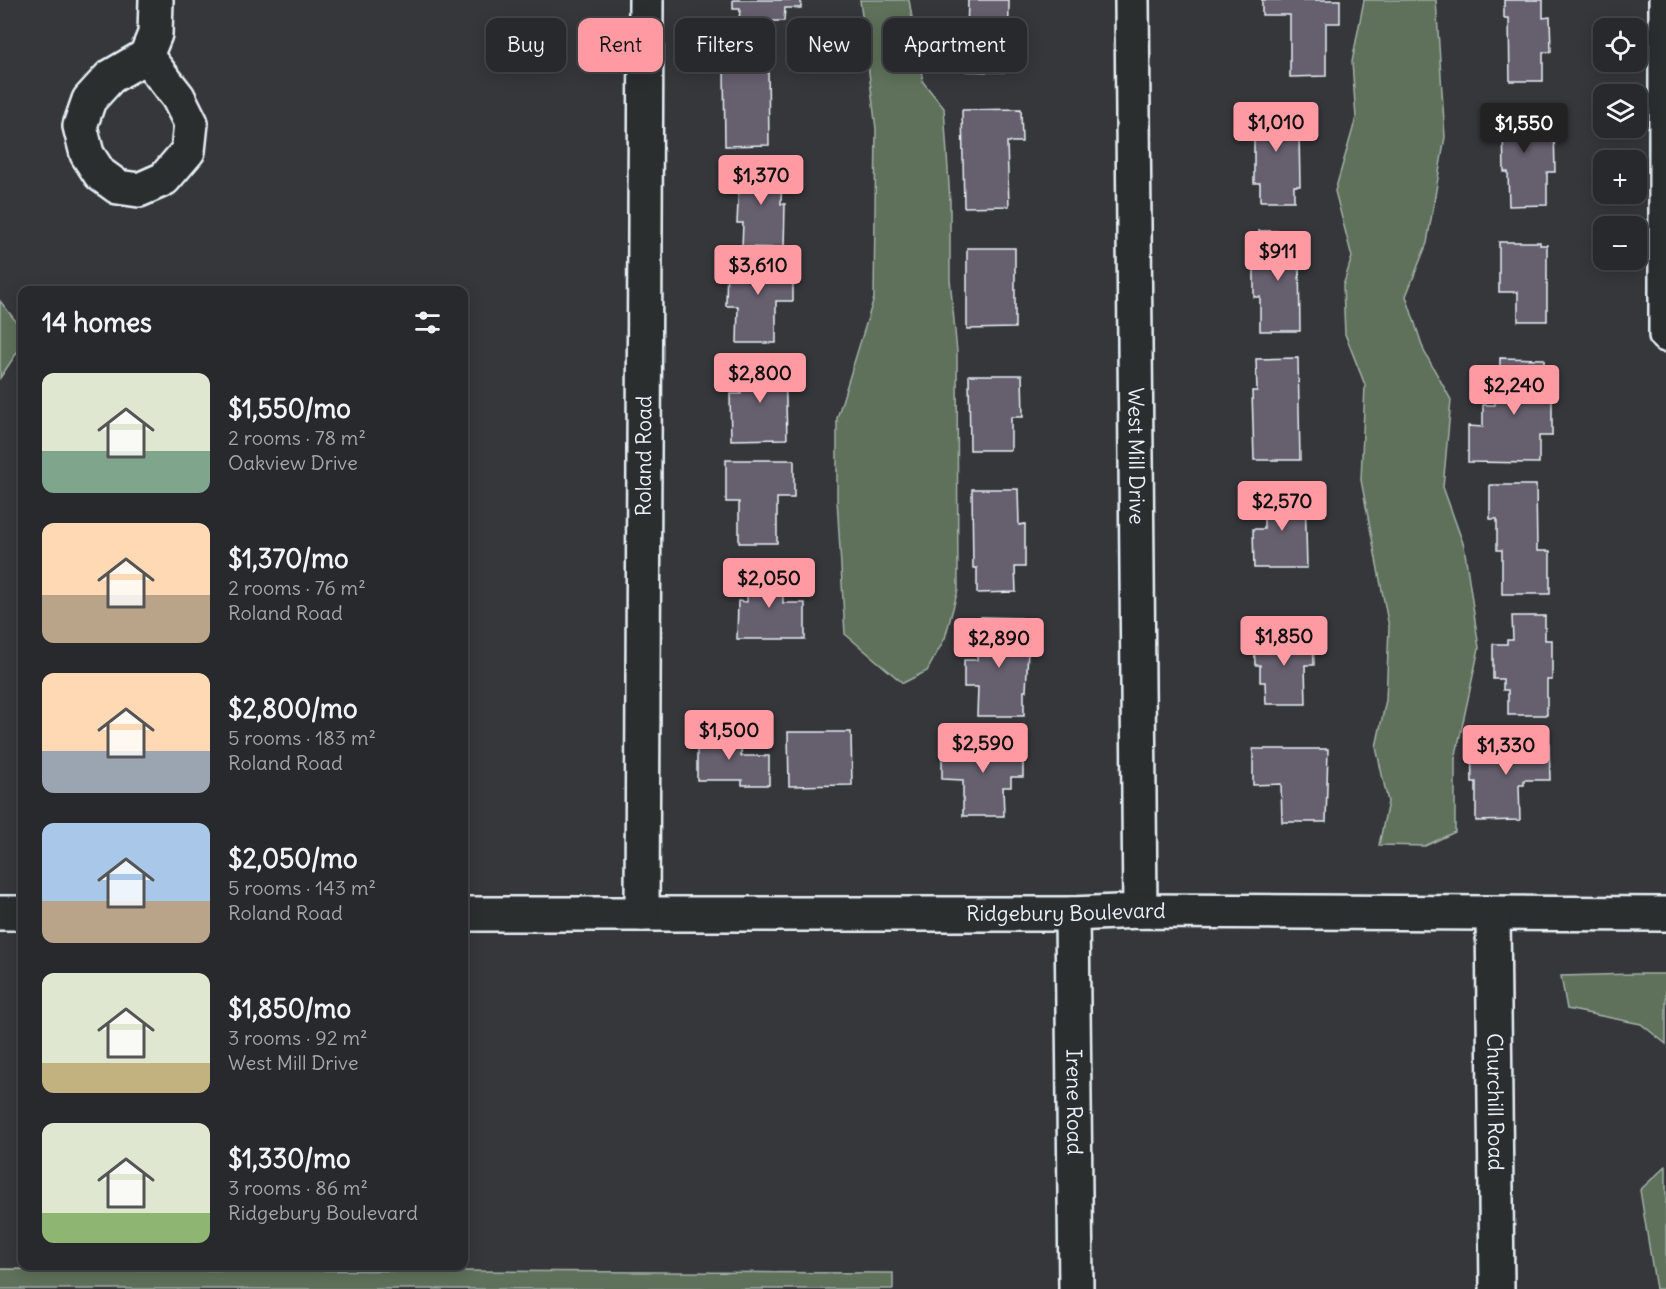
<!DOCTYPE html>
<meta charset="utf-8">
<style>
body{margin:0;font-family:Delius,sans-serif;background:#343538;color:#f1f3f6;height:100vh;display:flex;flex-direction:column;font-size:22px;white-space:nowrap}
*{box-sizing:border-box;margin:0}
p{font-size:20px;color:#a5a6a9}
.icon{flex:none;width:33px;height:33px;fill:none;stroke:currentColor;stroke-width:2;stroke-linecap:round;stroke-linejoin:round}
.map{position:relative;flex:1;overflow:hidden}
.panel{position:absolute;left:18px;top:286px;width:450px;height:984px;display:flex;flex-direction:column;background:#28292c;border-radius:12px;box-shadow:0 3px 15px #0003,0 0 0 2px #444548}
.panel>*{flex:none}
.hud{position:absolute;left:486px;top:18px;width:570px;height:54px;display:flex;gap:12px}
.controls{position:absolute;left:1593px;top:18px;display:grid;gap:12px}
.controls a{display:grid;place-items:center;width:54px;height:54px;border-radius:12px;background:#28292c;box-shadow:0 3px 15px #0003,0 0 0 2px #444548;font-size:30px}
.price{position:absolute;translate:-50% -51px;padding:0 14px;border-radius:6px;background:#ff9aa2;color:#111;font-size:20px;line-height:39px;filter:drop-shadow(0 2px 3px #0008)}
.price::after{content:'';position:absolute;left:50%;top:36px;width:18px;height:14px;margin-left:-9px;background:inherit;clip-path:polygon(0 0,100% 0,50% 100%)}
.price.selected{background:#222;color:#fff}
ul{padding:0;list-style:none}
li{display:flex;align-items:center;gap:18px;height:150px;padding:0 24px}
li span{display:grid;place-items:center;flex:none;width:168px;height:120px;border-radius:12px;color:#555}
li>.icon{margin-inline-start:auto}
span .icon{width:72px;height:72px;fill:#fffc;stroke-width:1}
li b{font-size:26px}
h2{display:flex;justify-content:space-between;align-items:center;height:72px;padding:0 24px;font-size:26px}
.pill{padding:0 21px;border-radius:12px;background:#28292c;box-shadow:0 3px 15px #0003,0 0 0 2px #444548;font-size:21px;line-height:54px}
.pill.selected{background:#ff9aa2;color:#111}
.map>svg:first-child{display:block}
.green{fill:#5e715a;stroke:#a3b1a9;stroke-width:1.5}
.building{fill:#665e6e;stroke:#e8f1f8;stroke-width:1.5}
.lines{fill:none;stroke-linecap:round;stroke-linejoin:round}
.minor-casing{stroke:#e8f1f8;stroke-width:38}
.minor{stroke:#2a2d2e;stroke-width:33}
.labels{text-anchor:middle;stroke-width:6;stroke-linejoin:round;paint-order:stroke}
.street-label{font-size:21px;fill:#e8f1f8;stroke:#2a2d2e}
</style>
<div class="map">
<svg width="1666" height="1289" viewBox="0 0 1666 1289">
<rect width="100%" height="100%" fill="#36373b"/>
<filter id="ink" filterUnits="userSpaceOnUse"><feTurbulence type="fractalNoise" baseFrequency=".0167" numOctaves="2"/><feDisplacementMap in="SourceGraphic" scale="12" xChannelSelector="R" yChannelSelector="G"/><feConvolveMatrix kernelMatrix="1 2 1 2 8 2 1 2 1" color-interpolation-filters="sRGB"/></filter>
<g filter="url(#ink)">
<g class="green">
<path d="M860 0H909L923 82 944 108 950 201V279L957 352 958 590 945 638 927 671 903 683 845 634 837 499V418L874 298 876 129Z"/>
<path d="M1364 0H1436L1445 137 1427 243 1406 296 1424 351 1451 400 1443 487 1464 546 1479 648 1455 759V832L1425 846 1379 845 1388 802 1376 747 1386 700 1389 627 1361 480 1365 385 1345 334 1343 286 1352 257 1335 191 1356 118 1352 62Z"/>
<path d="M0 301 22 329V345L0 378Z"/>
<path d="M1633 974H1666V1044L1641 1024 1567 1009 1561 976Z"/>
<path d="M1666 1166V1289H1656L1640 1190Z"/>
<path d="M0 1269 893 1273V1289H0Z"/>
</g>
<g class="building">
<path d="M733 0H801V8H785L784 21H739L740 9H733Z"/>
<path d="M968 0H1009L1008 72 966 71Z"/>
<path d="M1262 0H1340V23H1326V76L1290 77V15H1262Z"/>
<path d="M1504 0H1543V18L1550 17 1551 52H1543V81H1510L1509 18H1504Z"/>
<path d="M724 66H768L769 145 725 146Z"/>
<path d="M1524 103V127L1554 126 1555 172H1547V205L1509 206 1508 172H1504L1503 130H1489L1488 104Z"/>
<path d="M1254 106H1292V135L1299 134 1300 186H1294V201H1260V183H1254Z"/>
<path d="M1021 109 1022 142H1007L1009 206 964 207 962 110Z"/>
<path d="M740 163 782 165 781 204H785L784 248 742 247 743 223H737Z"/>
<path d="M1259 231H1295V257H1299L1300 331H1260V297H1254V257H1259Z"/>
<path d="M1499 242H1540V245H1547V321H1518V292H1499Z"/>
<path d="M967 248H1015V328L967 329Z"/>
<path d="M727 260 793 261V301H776V343H737L738 306H726Z"/>
<path d="M1298 358 1300 460H1254L1252 391H1257L1256 359Z"/>
<path d="M1500 358 1544 359V397H1552V436H1539V463L1468 462V426L1483 427V405H1495L1496 392H1500Z"/>
<path d="M785 365 787 439 731 440 730 394H741L740 366Z"/>
<path d="M969 375H1022L1023 417H1011V450H970Z"/>
<path d="M726 460H794V498H777V543H739V502H726Z"/>
<path d="M1490 485H1536L1537 551H1550V594H1502V550H1497V519H1490Z"/>
<path d="M972 489H1018L1019 525 1025 524V567H1015L1016 592 977 593V568H973Z"/>
<path d="M1264 492H1305L1307 568H1254L1253 529H1264Z"/>
<path d="M748 567H783V603H805V639H737L738 601 747 602Z"/>
<path d="M1512 616H1545V640H1552V680H1547V715H1508V690H1503V679H1493V644H1507V640H1513Z"/>
<path d="M981 617 1021 618V650H1028L1026 691H1024V716H977L978 687H964V660H977V652H981Z"/>
<path d="M1313 635 1314 665H1305L1306 704H1266L1265 682H1260V665H1255L1254 636Z"/>
<path d="M788 732H851L852 785 789 786Z"/>
<path d="M697 734H742L741 756H769V785H742V780H697Z"/>
<path d="M1519 742 1549 743 1550 780H1524V785H1519L1520 820 1476 821V782H1472L1471 743Z"/>
<path d="M959 743 1023 744V777H1011V787H1003L1004 816H963V780L942 779V745H959Z"/>
<path d="M1253 749H1328L1326 822H1282L1281 784 1253 785Z"/>
</g>
<g class="lines">
<defs>
<g id="minor">
<path id="s1" d="M1132 0 1140 911"/>
<path d="M1666 0V335"/>
<path d="M146 56 178 97 191 123 188 151 164 179 139 190 118 187 100 174 87 154 80 126 89 100 110 77 146 56 155 34 156 0"/>
<path d="M0 913H22"/>
<path id="s2" d="M464 914H1072L1140 911 1666 914"/>
<path id="s3" d="M642 914 646 0"/>
<path id="s4" d="M1072 914 1076 1289"/>
<path id="s5" d="M1493 914 1497 1289"/>
</g>
</defs>
<use href="#minor" class="minor-casing"/>
<use href="#minor" class="minor"/>
</g>
</g>
<g class="labels">
<g class="street-label">
<text dy="7" stroke="none"><textPath href="#s1" startOffset="456">West Mill Drive</textPath></text>
<text dy="7" stroke="none"><textPath href="#s3" startOffset="458">Roland Road</textPath></text>
<text dy="7" stroke="none"><textPath href="#s2" startOffset="602">Ridgebury Boulevard</textPath></text>
<text dy="7" stroke="none"><textPath href="#s4" startOffset="188">Irene Road</textPath></text>
<text dy="7" stroke="none"><textPath href="#s5" startOffset="188">Churchill Road</textPath></text>
</g>
</g>
</svg>
<div class="controls">
<a><svg class="icon" aria-label="locate" viewBox="0 0 24 24"><circle cx="12" cy="12" r="6"/><path d="M12 2v4M12 18v4M2 12h4M18 12h4"/></svg></a>
<a><svg class="icon" aria-label="layers" viewBox="0 0 24 24"><path d="M12 4l9 5-9 5-9-5zM3 14l9 5 9-5"/></svg></a>
<a>+</a>
<a>−</a>
</div>
<b class="price" style="left:1276px;top:153px">$1,010</b>
<b class="price selected" style="left:1524px;top:154px">$1,550</b>
<b class="price" style="left:761px;top:206px">$1,370</b>
<b class="price" style="left:1278px;top:282px">$911</b>
<b class="price" style="left:758px;top:296px">$3,610</b>
<b class="price" style="left:760px;top:404px">$2,800</b>
<b class="price" style="left:1514px;top:416px">$2,240</b>
<b class="price" style="left:1282px;top:532px">$2,570</b>
<b class="price" style="left:769px;top:609px">$2,050</b>
<b class="price" style="left:1284px;top:667px">$1,850</b>
<b class="price" style="left:999px;top:669px">$2,890</b>
<b class="price" style="left:729px;top:761px">$1,500</b>
<b class="price" style="left:983px;top:774px">$2,590</b>
<b class="price" style="left:1506px;top:776px">$1,330</b>
<div class="hud">
<a class="pill">Buy</a>
<a class="pill selected">Rent</a>
<a class="pill">Filters</a>
<a class="pill">New</a>
<a class="pill">Apartment</a>
</div>
<section class="panel">
<h2>14 homes<svg class="icon" aria-label="filters" viewBox="0 0 24 24"><path d="M4 7h16M4 17h16"/><circle cx="9" cy="7" r="2"/><circle cx="15" cy="17" r="2"/></svg></h2>
<ul>
<li><span style="background:linear-gradient(#dfe7d0 65%,#7fa58c 0)"><svg class="icon" aria-label="home" viewBox="0 0 24 24"><path d="M3 11l9-7 9 7M6 9v11h12V9"/></svg></span><div><b>$1,550/mo</b><p>2 rooms · 78 m²</p><p>Oakview Drive</p></div></li>
<li><span style="background:linear-gradient(#ffd9b3 60%,#b9a48a 0)"><svg class="icon" aria-label="home" viewBox="0 0 24 24"><path d="M3 11l9-7 9 7M6 9v11h12V9"/></svg></span><div><b>$1,370/mo</b><p>2 rooms · 76 m²</p><p>Roland Road</p></div></li>
<li><span style="background:linear-gradient(#ffd9b3 65%,#9aa5b1 0)"><svg class="icon" aria-label="home" viewBox="0 0 24 24"><path d="M3 11l9-7 9 7M6 9v11h12V9"/></svg></span><div><b>$2,800/mo</b><p>5 rooms · 183 m²</p><p>Roland Road</p></div></li>
<li><span style="background:linear-gradient(#a9c7e8 65%,#b9a48a 0)"><svg class="icon" aria-label="home" viewBox="0 0 24 24"><path d="M3 11l9-7 9 7M6 9v11h12V9"/></svg></span><div><b>$2,050/mo</b><p>5 rooms · 143 m²</p><p>Roland Road</p></div></li>
<li><span style="background:linear-gradient(#dfe7d0 75%,#c2b280 0)"><svg class="icon" aria-label="home" viewBox="0 0 24 24"><path d="M3 11l9-7 9 7M6 9v11h12V9"/></svg></span><div><b>$1,850/mo</b><p>3 rooms · 92 m²</p><p>West Mill Drive</p></div></li>
<li><span style="background:linear-gradient(#dfe7d0 75%,#8fb573 0)"><svg class="icon" aria-label="home" viewBox="0 0 24 24"><path d="M3 11l9-7 9 7M6 9v11h12V9"/></svg></span><div><b>$1,330/mo</b><p>3 rooms · 86 m²</p><p>Ridgebury Boulevard</p></div></li>
</ul>
</section>
</div>
